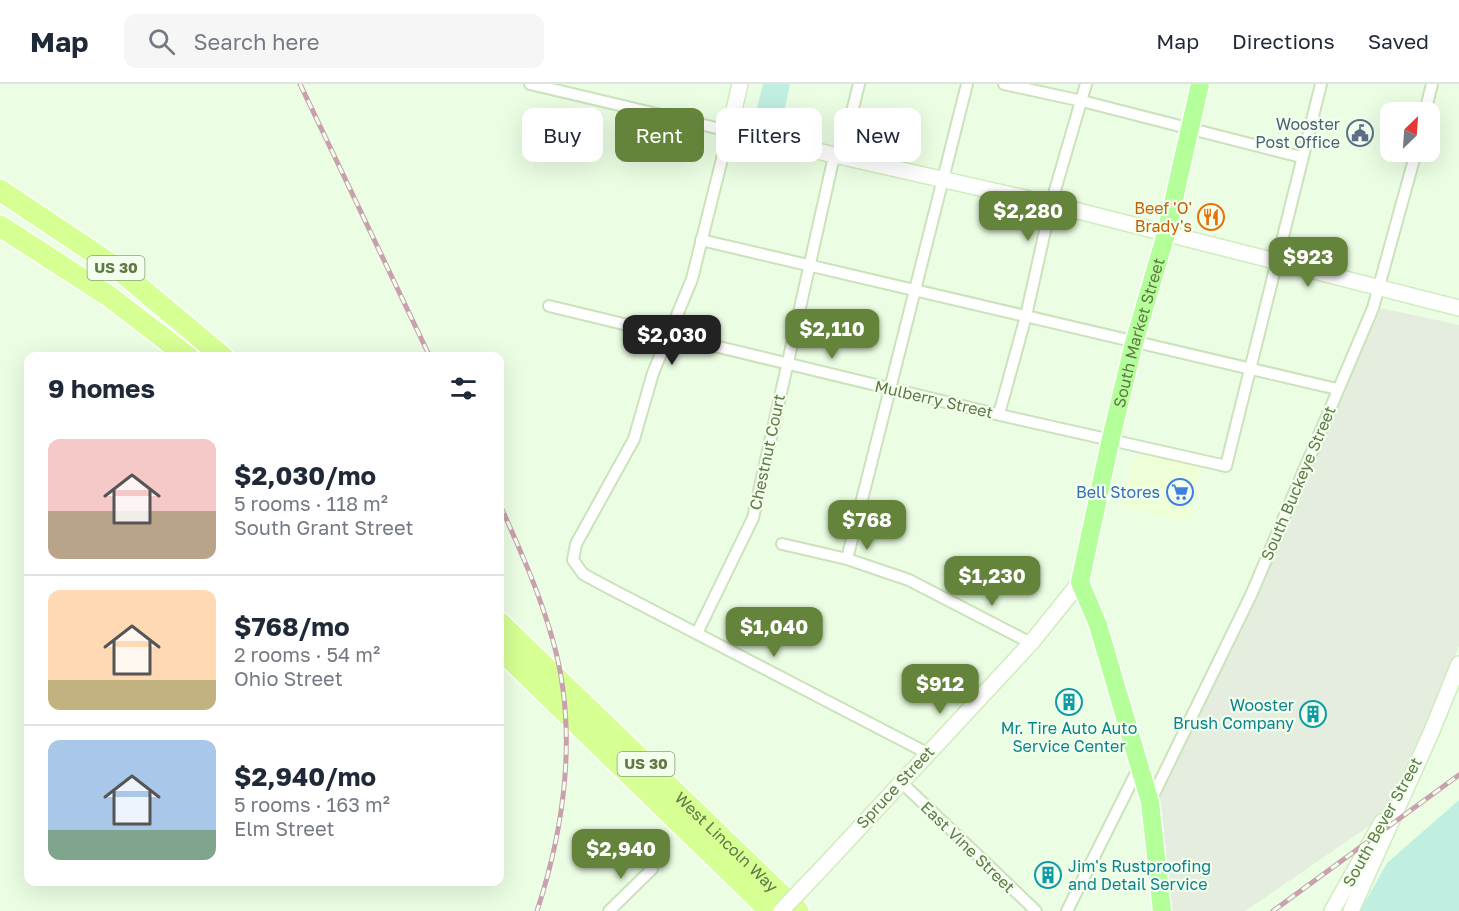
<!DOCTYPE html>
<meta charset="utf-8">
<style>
body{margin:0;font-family:"Golos Text",sans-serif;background:#f6f6f7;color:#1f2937;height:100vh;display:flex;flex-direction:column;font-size:22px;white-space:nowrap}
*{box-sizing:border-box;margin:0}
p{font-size:20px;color:#747a83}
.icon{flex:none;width:33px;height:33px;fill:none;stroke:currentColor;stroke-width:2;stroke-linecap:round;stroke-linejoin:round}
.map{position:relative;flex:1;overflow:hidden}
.panel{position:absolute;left:24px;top:268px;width:480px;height:534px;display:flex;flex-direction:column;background:#fff;border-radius:12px;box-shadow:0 6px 24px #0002}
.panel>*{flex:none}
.hud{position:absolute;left:522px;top:24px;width:570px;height:54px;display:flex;gap:12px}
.needle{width:39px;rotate:25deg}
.tools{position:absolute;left:1380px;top:18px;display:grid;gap:12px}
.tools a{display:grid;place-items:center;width:60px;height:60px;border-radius:12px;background:#fff;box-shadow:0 6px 24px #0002;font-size:30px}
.price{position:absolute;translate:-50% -51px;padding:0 14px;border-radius:12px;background:#63843a;color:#fff;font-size:20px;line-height:39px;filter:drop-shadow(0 2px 3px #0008)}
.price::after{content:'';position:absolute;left:50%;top:36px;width:18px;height:14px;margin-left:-9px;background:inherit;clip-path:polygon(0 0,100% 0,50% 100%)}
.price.selected{background:#222;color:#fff}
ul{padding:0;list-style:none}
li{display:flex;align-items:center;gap:18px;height:150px;padding:0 24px}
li+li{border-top:2px solid #e0e1e3}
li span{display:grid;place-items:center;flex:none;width:168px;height:120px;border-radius:12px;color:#555}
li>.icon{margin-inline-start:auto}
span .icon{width:72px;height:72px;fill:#fffc;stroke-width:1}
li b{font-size:26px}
h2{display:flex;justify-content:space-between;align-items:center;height:72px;padding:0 24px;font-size:26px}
.pill{padding:0 21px;border-radius:12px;background:#fff;box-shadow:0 6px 24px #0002;font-size:21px;line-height:54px}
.pill.selected{background:#63843a;color:#fff}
header{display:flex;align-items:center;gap:36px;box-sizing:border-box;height:84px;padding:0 30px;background:#fff;border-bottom:2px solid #e0e1e3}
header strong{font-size:28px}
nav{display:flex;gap:33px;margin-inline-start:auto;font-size:21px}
.search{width:420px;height:54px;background:#f6f6f7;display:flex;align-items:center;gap:15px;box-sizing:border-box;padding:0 21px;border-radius:12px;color:#747a83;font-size:22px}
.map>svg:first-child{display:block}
.commercial{fill:#eeffd7}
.industrial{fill:#e4edde}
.green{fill:#c0eee1}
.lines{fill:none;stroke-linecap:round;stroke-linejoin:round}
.street-casing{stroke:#cbe2bb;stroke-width:14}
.secondary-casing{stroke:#d0ecbd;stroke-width:18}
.primary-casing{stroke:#fff;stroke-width:21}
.highway-casing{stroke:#fff;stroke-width:24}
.street{stroke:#fff;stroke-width:10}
.secondary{stroke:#fff;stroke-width:15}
.primary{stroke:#b4ff9a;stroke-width:18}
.highway{stroke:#d6ff94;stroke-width:21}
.rail-casing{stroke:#c9a0ae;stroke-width:5}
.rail{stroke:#f1ffec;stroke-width:3;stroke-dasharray:9;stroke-linecap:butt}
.secondary-bridge-casing{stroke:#d0ecbd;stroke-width:18;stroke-linecap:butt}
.secondary-bridge{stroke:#fff;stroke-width:15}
.labels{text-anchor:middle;stroke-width:4.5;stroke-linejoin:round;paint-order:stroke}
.shield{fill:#f1ffec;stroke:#8ca178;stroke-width:1.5}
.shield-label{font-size:15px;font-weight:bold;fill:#617946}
.service-label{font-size:16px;fill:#4e5e75;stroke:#f1ffec;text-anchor:end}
.food-label{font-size:16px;fill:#c56008;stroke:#f1ffec;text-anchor:end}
.street-label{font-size:16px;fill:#617946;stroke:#f1ffec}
.shop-label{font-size:16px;fill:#366cbe;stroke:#f1ffec;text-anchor:end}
.culture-label{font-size:16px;fill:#0d838f;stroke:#f1ffec;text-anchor:end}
</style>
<header>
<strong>Map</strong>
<div class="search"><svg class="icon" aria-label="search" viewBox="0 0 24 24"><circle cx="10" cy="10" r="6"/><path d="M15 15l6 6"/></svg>Search here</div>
<nav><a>Map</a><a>Directions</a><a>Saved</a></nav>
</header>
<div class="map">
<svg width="1459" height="827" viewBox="0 0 1459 827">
<rect width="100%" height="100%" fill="#ebfee3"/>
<path class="commercial" d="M1145 369 1201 382 1188 439 1122 423 1132 377Z"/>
<path class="industrial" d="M1381 224 1459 241V562L1394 725 1245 827H1171L1153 714Z"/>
<g class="green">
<path d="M763 0H790L782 38 755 32Z"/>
<path d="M1459 716V827H1360L1387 779Z"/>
</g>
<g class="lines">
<defs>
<g id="street">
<path d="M530 0 729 47 692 195 653 289 634 355 576 460 573 476 583 490 609 504 927 669"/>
<path d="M1004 0 1082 17 1301 73"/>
<path d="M1425 28 1432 0"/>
<path d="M849 40 859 0"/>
<path d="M701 156 1337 305"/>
<path d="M549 222 1000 331 1226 382 1321 0"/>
<path d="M999 330 1026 232 1051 120 1086 0"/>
<path d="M782 460 847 475 909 496 1031 559"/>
<path d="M847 475 967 0"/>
<path d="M697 549 753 434 834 72"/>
<path d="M900 697 1036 827"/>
<path d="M1150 718 1251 511 1373 224 1416 68"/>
<path d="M609 827 652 785"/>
<path d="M1067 827 1139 683"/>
</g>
<g id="secondary">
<path d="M740 0 729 47 1051 120 1459 224"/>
<path d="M823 783 1031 559 1080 498"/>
<path d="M1332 827 1382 738"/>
<path d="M1351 827 1431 649 1459 580"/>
</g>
<g id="primary">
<path id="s1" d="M1162 827 1150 718 1098 541 1080 498 1111 354 1134 259 1166 150 1200 0"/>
</g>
<g id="highway">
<path d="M0 106 118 185 223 273"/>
<path d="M0 142 110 213 188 273"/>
<path id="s2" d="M500 539 798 827"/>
<path d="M500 565 770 827"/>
</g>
</defs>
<use href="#street" class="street-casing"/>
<use href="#secondary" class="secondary-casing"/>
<use href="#primary" class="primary-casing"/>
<use href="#highway" class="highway-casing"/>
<use href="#street" class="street"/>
<use href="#secondary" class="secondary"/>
<use href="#primary" class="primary"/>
<use href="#highway" class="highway"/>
<defs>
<g id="rail">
<path d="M300 0 430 273"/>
<path d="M500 421C520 465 540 510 553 557 578 645 565 742 537 827"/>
<path d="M1273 827 1459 691"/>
</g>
</defs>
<use href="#rail" class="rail-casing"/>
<use href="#rail" class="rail"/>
<defs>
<path id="secondary-bridge" d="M781 827 823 783"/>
</defs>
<use href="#secondary-bridge" class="secondary-bridge-casing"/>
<use href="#secondary-bridge" class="secondary-bridge"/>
</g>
<defs>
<symbol id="civic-ring" viewBox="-11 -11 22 22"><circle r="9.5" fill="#f1ffec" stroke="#5c6f8a" stroke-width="1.5"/><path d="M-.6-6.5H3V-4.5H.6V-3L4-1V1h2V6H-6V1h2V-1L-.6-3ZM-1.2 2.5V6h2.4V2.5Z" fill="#5c6f8a"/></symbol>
<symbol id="restaurant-ring" viewBox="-11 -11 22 22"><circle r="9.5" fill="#f1ffec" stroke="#e8710a" stroke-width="1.5"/><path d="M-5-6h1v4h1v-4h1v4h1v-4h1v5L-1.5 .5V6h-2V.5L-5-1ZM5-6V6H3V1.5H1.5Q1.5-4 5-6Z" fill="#e8710a"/></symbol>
<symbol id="supermarket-ring" viewBox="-11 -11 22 22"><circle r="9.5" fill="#f1ffec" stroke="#3f7fe0" stroke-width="1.5"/><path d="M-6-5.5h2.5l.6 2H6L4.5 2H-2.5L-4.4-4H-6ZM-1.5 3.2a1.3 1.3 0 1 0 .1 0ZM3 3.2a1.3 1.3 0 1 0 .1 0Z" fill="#3f7fe0"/></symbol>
<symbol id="building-ring" viewBox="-11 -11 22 22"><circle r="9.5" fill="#f1ffec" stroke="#0f9aa8" stroke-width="1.5"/><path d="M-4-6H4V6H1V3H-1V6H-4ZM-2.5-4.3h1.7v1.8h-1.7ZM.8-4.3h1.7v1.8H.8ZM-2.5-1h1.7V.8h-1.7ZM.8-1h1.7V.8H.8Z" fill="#0f9aa8"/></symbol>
</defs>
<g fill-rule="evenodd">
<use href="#civic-ring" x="1345" y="34" width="30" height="30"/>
<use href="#restaurant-ring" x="1196" y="118" width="30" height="30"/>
<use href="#supermarket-ring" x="1165" y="393" width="30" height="30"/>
<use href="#building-ring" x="1054" y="603" width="30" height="30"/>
<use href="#building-ring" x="1298" y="615" width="30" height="30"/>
<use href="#building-ring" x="1033" y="776" width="30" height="30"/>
</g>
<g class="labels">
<g class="shield">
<rect x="87.5" y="172" width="57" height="24" rx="4.5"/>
<rect x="617.5" y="668" width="57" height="24" rx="4.5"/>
</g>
<g class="shield-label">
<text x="116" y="189">US 30</text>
<text x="646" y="685">US 30</text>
</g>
<g class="service-label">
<text x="1340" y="46">Wooster<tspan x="1340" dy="18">Post Office</tspan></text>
</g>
<g class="food-label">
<text x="1192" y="130">Beef 'O'<tspan x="1192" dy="18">Brady's</tspan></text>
</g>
<g class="street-label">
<text dy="6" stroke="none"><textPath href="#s1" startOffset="597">South Market Street</textPath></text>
<text transform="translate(934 315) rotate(13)" y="6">Mulberry Street</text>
<text transform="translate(767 368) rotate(-78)" y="6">Chestnut Court</text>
<text transform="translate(1298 399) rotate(-67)" y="6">South Buckeye Street</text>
<text transform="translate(895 703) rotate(-47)" y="6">Spruce Street</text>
<text transform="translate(1382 738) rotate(-61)" y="6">South Bever Street</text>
<text dy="6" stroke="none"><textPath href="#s2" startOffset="315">West Lincoln Way</textPath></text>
<text transform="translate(968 763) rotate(44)" y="6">East Vine Street</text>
</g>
<g class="shop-label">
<text x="1160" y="414">Bell Stores</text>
</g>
<g class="culture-label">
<text x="1294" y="627">Wooster<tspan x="1294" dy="18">Brush Company</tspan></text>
<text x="1069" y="650" text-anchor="middle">Mr. Tire Auto Auto<tspan x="1069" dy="18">Service Center</tspan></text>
<text x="1068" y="788" text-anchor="start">Jim's Rustproofing<tspan x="1068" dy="18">and Detail Service</tspan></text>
</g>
</g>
</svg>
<div class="tools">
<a><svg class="needle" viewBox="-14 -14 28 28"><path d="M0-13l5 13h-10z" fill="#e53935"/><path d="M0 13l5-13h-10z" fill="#747a83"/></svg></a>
</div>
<b class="price" style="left:1028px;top:158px">$2,280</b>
<b class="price" style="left:1308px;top:204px">$923</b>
<b class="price" style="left:832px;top:276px">$2,110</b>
<b class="price selected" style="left:672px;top:282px">$2,030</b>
<b class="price" style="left:867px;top:467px">$768</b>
<b class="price" style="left:992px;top:523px">$1,230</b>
<b class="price" style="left:774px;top:574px">$1,040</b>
<b class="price" style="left:940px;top:631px">$912</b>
<b class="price" style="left:621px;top:796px">$2,940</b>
<div class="hud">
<a class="pill">Buy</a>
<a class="pill selected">Rent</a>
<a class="pill">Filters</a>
<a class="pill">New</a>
</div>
<section class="panel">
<h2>9 homes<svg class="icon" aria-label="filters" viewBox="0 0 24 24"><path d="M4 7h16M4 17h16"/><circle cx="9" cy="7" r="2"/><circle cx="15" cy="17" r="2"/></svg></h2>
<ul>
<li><span style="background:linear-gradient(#f6c9c9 60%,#b9a48a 0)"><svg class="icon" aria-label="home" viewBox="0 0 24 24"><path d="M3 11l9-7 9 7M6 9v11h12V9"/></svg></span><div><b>$2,030/mo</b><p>5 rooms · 118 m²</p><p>South Grant Street</p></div></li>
<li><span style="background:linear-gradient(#ffd9b3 75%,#c2b280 0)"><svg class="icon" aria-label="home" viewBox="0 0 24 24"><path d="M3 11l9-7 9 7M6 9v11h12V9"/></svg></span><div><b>$768/mo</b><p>2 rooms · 54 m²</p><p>Ohio Street</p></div></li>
<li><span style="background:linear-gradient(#a9c7e8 75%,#7fa58c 0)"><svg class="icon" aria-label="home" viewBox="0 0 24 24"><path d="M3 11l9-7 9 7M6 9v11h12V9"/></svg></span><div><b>$2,940/mo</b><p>5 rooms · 163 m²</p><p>Elm Street</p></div></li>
</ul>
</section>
</div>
